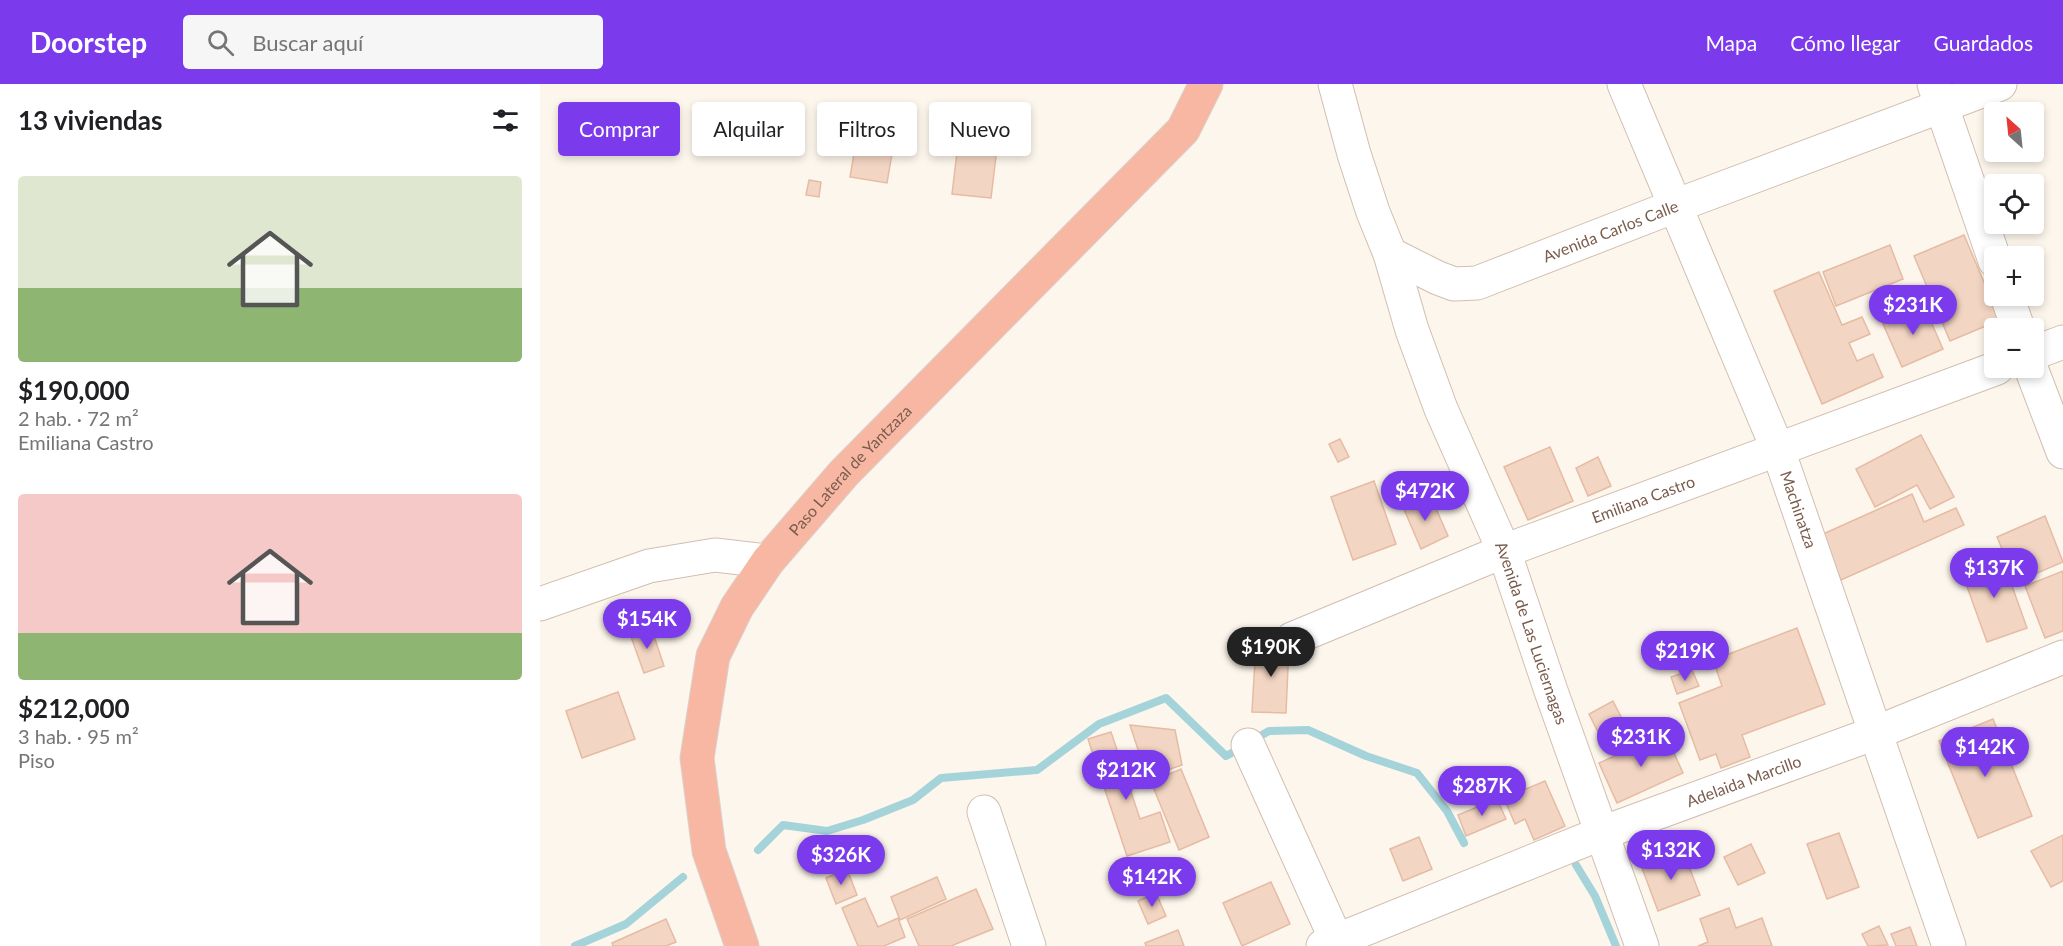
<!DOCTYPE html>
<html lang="es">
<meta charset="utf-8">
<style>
body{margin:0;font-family:Lato,sans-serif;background:#f6f6f6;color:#202124;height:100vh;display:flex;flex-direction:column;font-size:22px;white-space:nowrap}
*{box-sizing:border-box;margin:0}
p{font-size:20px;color:#757577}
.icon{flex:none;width:33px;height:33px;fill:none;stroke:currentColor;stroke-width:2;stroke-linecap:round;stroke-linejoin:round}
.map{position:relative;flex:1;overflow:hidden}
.sheet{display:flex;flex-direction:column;background:#fff;width:540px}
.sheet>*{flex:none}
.hud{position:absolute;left:18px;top:18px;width:570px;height:54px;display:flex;gap:12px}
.needle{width:39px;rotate:333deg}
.controls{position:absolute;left:1444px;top:18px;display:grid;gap:12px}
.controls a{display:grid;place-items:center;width:60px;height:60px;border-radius:6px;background:#fff;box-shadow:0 3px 9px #0003;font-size:30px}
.price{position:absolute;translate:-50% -51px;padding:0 14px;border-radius:21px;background:#7c3aed;color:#fff;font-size:20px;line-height:39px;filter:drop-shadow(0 2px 3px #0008)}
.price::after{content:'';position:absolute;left:50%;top:36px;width:18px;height:14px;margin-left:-9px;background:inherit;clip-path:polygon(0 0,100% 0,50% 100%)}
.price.current{background:#222;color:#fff}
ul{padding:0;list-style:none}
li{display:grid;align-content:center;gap:12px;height:318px;padding:0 18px}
li span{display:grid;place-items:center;height:186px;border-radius:6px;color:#555}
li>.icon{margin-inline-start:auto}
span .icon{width:108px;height:108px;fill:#fffc;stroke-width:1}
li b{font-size:26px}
h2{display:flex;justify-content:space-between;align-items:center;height:72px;padding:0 18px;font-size:26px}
.tag{padding:0 21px;border-radius:6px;background:#fff;box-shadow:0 3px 9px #0003;font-size:21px;line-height:54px}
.tag.current{background:#7c3aed;color:#fff}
header{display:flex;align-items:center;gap:36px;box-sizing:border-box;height:84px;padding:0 30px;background:#7c3aed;color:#fff}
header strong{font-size:28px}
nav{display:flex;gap:33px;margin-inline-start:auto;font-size:21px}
.search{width:420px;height:54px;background:#f6f6f6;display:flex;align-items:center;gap:15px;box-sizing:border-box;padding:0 21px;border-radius:6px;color:#757577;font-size:22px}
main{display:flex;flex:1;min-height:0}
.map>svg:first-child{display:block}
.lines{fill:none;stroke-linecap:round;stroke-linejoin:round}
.stream{stroke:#a5d3da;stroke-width:8}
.building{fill:#f3d5c3;stroke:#e6bba3;stroke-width:1.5}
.minor-casing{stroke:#d1beb0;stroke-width:35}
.highway-casing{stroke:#dad1cd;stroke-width:35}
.minor{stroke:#fff;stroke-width:33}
.highway{stroke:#f7b7a3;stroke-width:33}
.labels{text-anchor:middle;stroke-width:6;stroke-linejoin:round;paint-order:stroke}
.street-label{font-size:16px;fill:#7a5c4d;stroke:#fffaf3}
</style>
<header>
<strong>Doorstep</strong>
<div class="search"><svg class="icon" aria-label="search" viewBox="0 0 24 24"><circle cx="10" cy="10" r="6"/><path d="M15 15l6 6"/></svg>Buscar aquí</div>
<nav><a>Mapa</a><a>Cómo llegar</a><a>Guardados</a></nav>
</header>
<main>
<section class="sheet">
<h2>13 viviendas<svg class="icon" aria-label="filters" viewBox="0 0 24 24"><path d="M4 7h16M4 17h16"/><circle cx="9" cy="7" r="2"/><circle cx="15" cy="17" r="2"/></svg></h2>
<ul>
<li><span style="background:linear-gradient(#dfe7d0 60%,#8fb573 0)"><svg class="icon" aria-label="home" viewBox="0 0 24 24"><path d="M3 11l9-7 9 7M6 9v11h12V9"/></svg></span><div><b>$190,000</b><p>2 hab. · 72 m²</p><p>Emiliana Castro</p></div></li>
<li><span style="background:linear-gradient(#f6c9c9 75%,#8fb573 0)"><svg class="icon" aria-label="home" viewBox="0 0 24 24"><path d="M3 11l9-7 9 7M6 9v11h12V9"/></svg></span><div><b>$212,000</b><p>3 hab. · 95 m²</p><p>Piso</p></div></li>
</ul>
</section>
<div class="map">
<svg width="1523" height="862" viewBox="0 0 1523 862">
<rect width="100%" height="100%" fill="#fdf6ec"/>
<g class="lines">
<g class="stream">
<path d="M713 656 729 647 768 646 826 672 877 689 907 727 924 759"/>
<path d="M218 766 243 741 287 747 323 736 373 716 401 694 497 686 559 640 626 614 686 672 701 664"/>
<path d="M1036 781 1055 812 1076 862"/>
<path d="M35 862 86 840 143 793"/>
</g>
</g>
<g class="building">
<path d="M421 34 460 39 451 114 412 110Z"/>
<path d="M320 35 357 41 347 99 310 93Z"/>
<path d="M269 96 281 98 279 113 266 111Z"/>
<path d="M1424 151 1460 236 1410 257 1374 172Z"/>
<path d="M1350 161 1363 195 1296 222 1283 188Z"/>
<path d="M1279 188 1302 241 1322 233 1330 250 1309 259 1317 277 1333 270 1343 293 1282 320 1234 207Z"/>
<path d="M1384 222 1403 265 1362 283 1343 240Z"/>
<path d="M1381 351 1414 413 1390 425 1377 401 1335 423 1316 385Z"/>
<path d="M800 355 809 373 798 378 789 360Z"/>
<path d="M1010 363 1033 417 988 436 964 383Z"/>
<path d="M1058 373 1071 402 1048 412 1036 384Z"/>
<path d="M834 397 856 460 813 476 791 413Z"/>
<path d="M1372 410 1384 438 1416 424 1424 441 1301 496 1281 451Z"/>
<path d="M890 411 908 452 881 465 863 423Z"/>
<path d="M1505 432 1523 478 1476 498 1457 453Z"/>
<path d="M1461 471 1487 544 1447 558 1421 486Z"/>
<path d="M1523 487V547L1505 554 1485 502Z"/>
<path d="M111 543 124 582 104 589 90 550Z"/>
<path d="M1257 544 1285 620 1202 651 1210 673 1181 684 1176 670 1160 676 1139 619 1182 602 1173 576Z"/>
<path d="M716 559 749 561 746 629 712 628Z"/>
<path d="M1152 586 1159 602 1137 610 1131 593Z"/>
<path d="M78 608 95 655 42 674 26 627Z"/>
<path d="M1073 617 1092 654 1067 666 1049 630Z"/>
<path d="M1453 635 1492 732 1438 754 1399 657Z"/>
<path d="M590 641 635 646 642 681 607 693Z"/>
<path d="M571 648 600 735 620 728 630 758 587 772 548 655Z"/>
<path d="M1125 649 1143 689 1077 719 1059 679Z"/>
<path d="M641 685 669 753 639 766 611 698Z"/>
<path d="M1005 697 1025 742 994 756 985 735 975 740 964 714Z"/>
<path d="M957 715 966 735 926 752 918 731Z"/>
<path d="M1299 749 1319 803 1287 815 1267 760Z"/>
<path d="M1523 751V797L1511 803 1491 767Z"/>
<path d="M879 753 892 785 863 797 850 765Z"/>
<path d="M1211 760 1225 789 1198 801 1184 773Z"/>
<path d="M1143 767 1160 811 1118 827 1102 784Z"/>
<path d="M307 785 317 811 296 820 286 794Z"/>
<path d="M397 793 406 815 360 836 351 813Z"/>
<path d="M731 798 750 840 702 862 683 819Z"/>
<path d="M436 805 453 845 411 862H379L367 835Z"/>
<path d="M616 809 626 832 608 840 598 817Z"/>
<path d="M325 814 338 843 358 834 365 853 344 862H318L302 824Z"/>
<path d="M1189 824 1196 844 1222 834 1232 862H1158L1168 858 1160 835Z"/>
<path d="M126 835 136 858 126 862H73L72 859Z"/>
<path d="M1339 842 1348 861 1328 862 1322 850Z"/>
<path d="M1370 843 1377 862H1356L1351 850Z"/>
<path d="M638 846 644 862H606L605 859Z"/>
</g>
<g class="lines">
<defs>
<g id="minor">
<path id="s1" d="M795 0 814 70 833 128 850 170 872 246 901 325 964 467 1011 607 1102 862"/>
<path id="s2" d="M1084 0 1238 366 1409 862"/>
<path d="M1394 0 1455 177"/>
<path id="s3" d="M850 170 898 194 914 200 937 199 1135 122 1460 0"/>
<path d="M1467 212 1478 244"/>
<path d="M1494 269 1523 258"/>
<path d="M1491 284 1523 368"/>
<path d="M0 520 109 482 175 471 228 477"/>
<path id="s4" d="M752 555 964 467 1457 284"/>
<path d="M708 661 799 862"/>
<path d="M444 728 489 862"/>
<path id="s5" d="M783 862 1062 749 1335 649 1523 573"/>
</g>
<g id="highway">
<path id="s6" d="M202 862 169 767 157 674 173 572 197 523 228 477 304 389 643 46 666 0"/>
</g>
</defs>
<use href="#minor" class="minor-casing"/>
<use href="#highway" class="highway-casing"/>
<use href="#minor" class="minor"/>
<use href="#highway" class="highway"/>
</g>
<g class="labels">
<g class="street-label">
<text dy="6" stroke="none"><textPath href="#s3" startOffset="237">Avenida Carlos Calle</textPath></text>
<text dy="6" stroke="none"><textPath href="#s6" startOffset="530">Paso Lateral de Yantzaza</textPath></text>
<text dy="6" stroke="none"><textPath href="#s4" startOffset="378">Emiliana Castro</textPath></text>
<text dy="6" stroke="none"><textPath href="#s2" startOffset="460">Machinatza</textPath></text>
<text dy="6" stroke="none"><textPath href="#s1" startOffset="584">Avenida de Las Luciernagas</textPath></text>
<text dy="6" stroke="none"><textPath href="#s5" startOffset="452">Adelaida Marcillo</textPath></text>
</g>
</g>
</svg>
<div class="controls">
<a><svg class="needle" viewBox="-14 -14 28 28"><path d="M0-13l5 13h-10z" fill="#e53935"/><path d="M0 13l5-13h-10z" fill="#757577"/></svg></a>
<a><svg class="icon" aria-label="locate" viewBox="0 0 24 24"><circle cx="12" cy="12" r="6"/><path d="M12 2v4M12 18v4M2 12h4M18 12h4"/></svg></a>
<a>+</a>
<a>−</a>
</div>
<b class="price" style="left:1373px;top:252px">$231K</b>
<b class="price" style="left:885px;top:438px">$472K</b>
<b class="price" style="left:1454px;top:515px">$137K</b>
<b class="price" style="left:107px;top:566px">$154K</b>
<b class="price current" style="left:731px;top:594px">$190K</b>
<b class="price" style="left:1145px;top:598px">$219K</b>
<b class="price" style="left:1101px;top:684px">$231K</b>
<b class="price" style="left:1445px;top:694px">$142K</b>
<b class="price" style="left:586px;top:717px">$212K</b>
<b class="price" style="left:942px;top:733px">$287K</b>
<b class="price" style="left:1131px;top:797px">$132K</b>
<b class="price" style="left:301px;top:802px">$326K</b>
<b class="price" style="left:612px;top:824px">$142K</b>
<div class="hud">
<a class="tag current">Comprar</a>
<a class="tag">Alquilar</a>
<a class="tag">Filtros</a>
<a class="tag">Nuevo</a>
</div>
</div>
</main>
